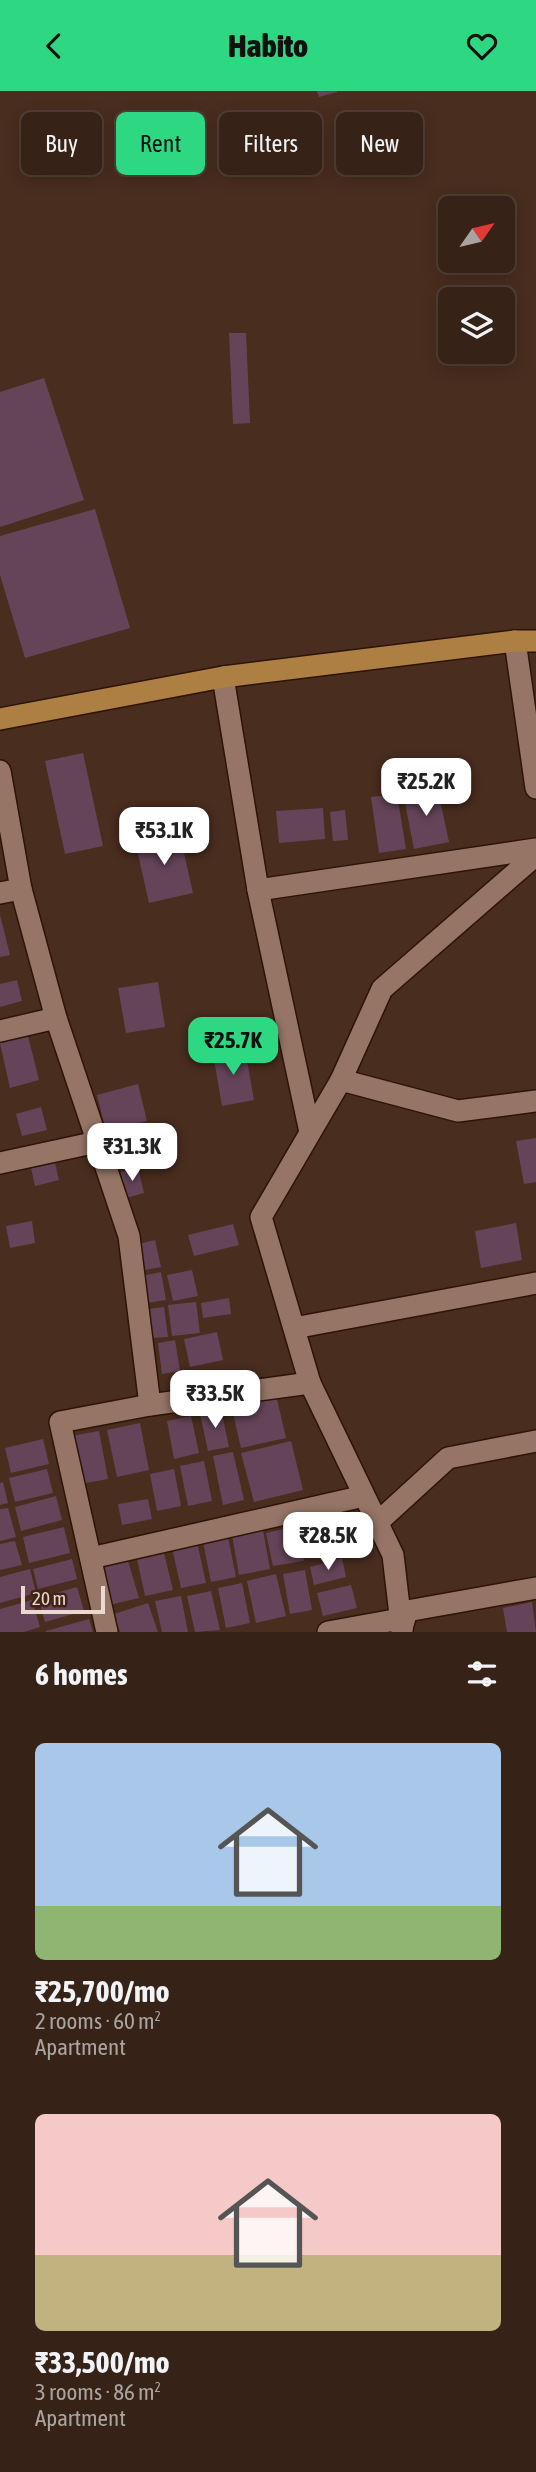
<!DOCTYPE html>
<meta charset="utf-8">
<style>
body{margin:0;font-family:"Asap Condensed",sans-serif;background:#3e2a20;color:#f1f3f6;height:100vh;display:flex;flex-direction:column;font-size:26px;white-space:nowrap}
*{box-sizing:border-box;margin:0}
p{font-size:23px;color:#aaa4a1}
.icon{flex:none;width:38px;height:38px;fill:none;stroke:currentColor;stroke-width:2;stroke-linecap:round;stroke-linejoin:round}
.map{position:relative;height:1541px;overflow:hidden}
.panel{display:flex;flex-direction:column;background:#372217;flex:1}
.panel>*{flex:none}
.banner{position:absolute;left:21px;top:21px;width:495px;height:63px;display:flex;gap:14px}
.needle{width:46px;rotate:56deg}
.controls{position:absolute;left:438px;top:105px;display:grid;gap:14px}
.controls a{display:grid;place-items:center;width:77px;height:77px;border-radius:10px;background:#372217;box-shadow:0 4px 18px #0003,0 0 0 2px #513f36;font-size:35px}
.scale{position:absolute;left:21px;bottom:18px;width:84px;box-sizing:border-box;padding-left:7px;border:4px solid #ebd9d0;border-top:0;font-size:19px;line-height:24px;white-space:nowrap;color:#ebd9d0;-webkit-text-stroke:5px #3e2316;paint-order:stroke}
.price{position:absolute;translate:-50% -60px;padding:0 16px;border-radius:14px;background:#fff;color:#222;font-size:23px;line-height:46px;filter:drop-shadow(0 2px 4px #0008)}
.price::after{content:'';position:absolute;left:50%;top:42px;width:21px;height:16px;margin-left:-10px;background:inherit;clip-path:polygon(0 0,100% 0,50% 100%)}
.price.on{background:#2ed883;color:#111}
ul{padding:0;list-style:none}
li{display:grid;align-content:center;gap:14px;height:371px;padding:0 35px}
li span{display:grid;place-items:center;height:217px;border-radius:10px;color:#555}
li>.icon{margin-inline-start:auto}
span .icon{width:126px;height:126px;fill:#fffc;stroke-width:1}
li b{font-size:30px}
h2{display:flex;justify-content:space-between;align-items:center;height:84px;padding:0 35px;font-size:30px}
.tag{padding:0 24px;border-radius:10px;background:#372217;box-shadow:0 4px 18px #0003,0 0 0 2px #513f36;font-size:24px;line-height:63px}
.tag.on{background:#2ed883;color:#111}
header{display:flex;justify-content:space-between;align-items:center;height:91px;padding:0 35px;background:#2ed883;color:#111;font-size:32px;font-weight:800}
.map>svg:first-child{display:block}
.building{fill:#654459}
.lines{fill:none;stroke-linecap:round;stroke-linejoin:round}
.minor-casing{stroke:#2e1407;stroke-width:24}
.major-casing{stroke:#2e1407;stroke-width:24}
.minor{stroke:#967566;stroke-width:21}
.major{stroke:#ad7f43;stroke-width:21}
</style>
<header><svg class="icon" aria-label="back" viewBox="0 0 24 24"><path d="M15 5l-7 7 7 7"/></svg>Habito<svg class="icon" aria-label="heart" viewBox="0 0 24 24"><path d="M12 20l-8-8c-3-5 5-10 8-4 3-6 11-1 8 4z"/></svg></header>
<div class="map">
<svg width="536" height="1541" viewBox="0 0 536 1541">
<rect width="100%" height="100%" fill="#492d1f"/>
<g class="building">
<path d="M317 0H337V1L319 6Z"/>
<path d="M229 242H246L250 332 233 333Z"/>
<path d="M44 287 84 409 0 436V301Z"/>
<path d="M95 418 130 537 25 567 0 484V445Z"/>
<path d="M83 662 103 755 65 763 45 670Z"/>
<path d="M437 695 449 751 414 758 403 702Z"/>
<path d="M397 703 406 758 379 762 371 706Z"/>
<path d="M323 717 325 748 279 752 276 720Z"/>
<path d="M345 719 348 749 333 750 330 721Z"/>
<path d="M179 740 193 802 149 812 135 750Z"/>
<path d="M0 824 10 864 0 866Z"/>
<path d="M17 889 22 910 0 916V893Z"/>
<path d="M158 891 165 936 126 942 118 897Z"/>
<path d="M28 945 39 989 10 997 0 952Z"/>
<path d="M245 958 254 1009 222 1015 213 963Z"/>
<path d="M138 993 147 1030 106 1040 97 1004Z"/>
<path d="M41 1016 47 1039 22 1045 16 1023Z"/>
<path d="M132 1043 138 1067 119 1072 113 1048Z"/>
<path d="M536 1047V1091L524 1093 516 1050Z"/>
<path d="M55 1072 59 1089 35 1095 31 1077Z"/>
<path d="M138 1076 144 1102 126 1107 120 1081Z"/>
<path d="M32 1130 35 1152 10 1157 6 1135Z"/>
<path d="M516 1132 522 1169 481 1177 475 1140Z"/>
<path d="M233 1133 239 1154 194 1165 188 1144Z"/>
<path d="M155 1149 161 1176 145 1179 139 1153Z"/>
<path d="M192 1179 198 1205 173 1210 167 1184Z"/>
<path d="M161 1181 166 1209 147 1212 142 1185Z"/>
<path d="M229 1207 231 1223 203 1227 201 1212Z"/>
<path d="M196 1211 200 1242 172 1245 168 1214Z"/>
<path d="M164 1216 168 1246 151 1247 148 1218Z"/>
<path d="M217 1241 223 1269 190 1276 184 1248Z"/>
<path d="M175 1249 180 1280 162 1283 158 1252Z"/>
<path d="M276 1304 286 1347 241 1357 231 1314Z"/>
<path d="M221 1318 229 1356 208 1360 200 1323Z"/>
<path d="M191 1325 199 1362 174 1368 167 1330Z"/>
<path d="M140 1332 149 1379 117 1386 107 1339Z"/>
<path d="M99 1340 108 1388 80 1393 71 1345Z"/>
<path d="M43 1348 49 1373 11 1382 5 1357Z"/>
<path d="M291 1350 303 1399 254 1411 241 1362Z"/>
<path d="M233 1361 244 1409 223 1414 213 1365Z"/>
<path d="M204 1370 212 1410 188 1415 180 1375Z"/>
<path d="M47 1378 53 1402 15 1411 9 1387Z"/>
<path d="M174 1378 181 1415 157 1420 150 1383Z"/>
<path d="M3 1391 8 1412 0 1414V1392Z"/>
<path d="M56 1405 62 1429 21 1440 15 1416Z"/>
<path d="M148 1408 152 1428 122 1434 118 1413Z"/>
<path d="M8 1417 16 1446 0 1450V1418Z"/>
<path d="M297 1435 304 1470 273 1475 266 1442Z"/>
<path d="M64 1436 70 1462 29 1472 23 1446Z"/>
<path d="M263 1439 270 1478 239 1484 232 1444Z"/>
<path d="M228 1446 236 1486 211 1491 203 1451Z"/>
<path d="M15 1450 22 1474 0 1479V1453Z"/>
<path d="M197 1451 206 1492 181 1497 172 1457Z"/>
<path d="M164 1462 173 1499 145 1505 137 1468Z"/>
<path d="M126 1463 139 1507 109 1514 98 1471Z"/>
<path d="M342 1467 346 1486 314 1494 310 1476Z"/>
<path d="M72 1468 77 1488 38 1498 33 1478Z"/>
<path d="M30 1478 36 1502 0 1512V1486Z"/>
<path d="M305 1479 312 1519 290 1523 283 1483Z"/>
<path d="M276 1483 286 1525 256 1532 247 1490Z"/>
<path d="M242 1492 250 1532 226 1537 218 1497Z"/>
<path d="M351 1494 357 1517 323 1525 317 1502Z"/>
<path d="M77 1496 84 1520 45 1531 38 1507Z"/>
<path d="M211 1500 220 1539 195 1541 187 1505Z"/>
<path d="M181 1505 188 1541H162L155 1510Z"/>
<path d="M32 1509 40 1536 24 1541H0V1518Z"/>
<path d="M532 1511 536 1541H507L503 1517Z"/>
<path d="M148 1512 158 1541H120L114 1523Z"/>
<path d="M89 1528 93 1541H46V1540Z"/>
</g>
<g class="lines">
<defs>
<g id="minor">
<path d="M515 550 536 697"/>
<path d="M223 586 258 799 310 1041"/>
<path d="M0 680 21 798 0 802"/>
<path d="M21 798 56 927 129 1145 150 1314 310 1292"/>
<path d="M258 799 536 758"/>
<path d="M0 940 56 927"/>
<path d="M341 989 458 1020 536 1010"/>
<path d="M0 1072 97 1051"/>
<path d="M294 1237 536 1192"/>
<path d="M377 1432 448 1367 536 1350"/>
<path d="M91 1467 364 1405"/>
<path d="M402 1537 407 1520 536 1497"/>
<path d="M107 1541 60 1331 150 1314"/>
<path d="M328 1541 400 1528 402 1537"/>
<path d="M402 1541 393 1464 310 1292 261 1126 341 989 382 898 536 764"/>
</g>
<path id="major" d="M0 628 223 586 515 550H536"/>
</defs>
<use href="#minor" class="minor-casing"/>
<use href="#major" class="major-casing"/>
<use href="#minor" class="minor"/>
<use href="#major" class="major"/>
</g>
</svg>
<div class="controls">
<a><svg class="needle" viewBox="-14 -14 28 28"><path d="M0-13l5 13h-10z" fill="#e53935"/><path d="M0 13l5-13h-10z" fill="#aaa4a1"/></svg></a>
<a><svg class="icon" aria-label="layers" viewBox="0 0 24 24"><path d="M12 4l9 5-9 5-9-5zM3 14l9 5 9-5"/></svg></a>
</div>
<div class="scale">20 m</div>
<b class="price" style="left:426px;top:727px">₹25.2K</b>
<b class="price" style="left:164px;top:776px">₹53.1K</b>
<b class="price on" style="left:233px;top:986px">₹25.7K</b>
<b class="price" style="left:132px;top:1092px">₹31.3K</b>
<b class="price" style="left:215px;top:1339px">₹33.5K</b>
<b class="price" style="left:328px;top:1481px">₹28.5K</b>
<div class="banner">
<a class="tag">Buy</a>
<a class="tag on">Rent</a>
<a class="tag">Filters</a>
<a class="tag">New</a>
</div>
</div>
<section class="panel">
<h2>6 homes<svg class="icon" aria-label="filters" viewBox="0 0 24 24"><path d="M4 7h16M4 17h16"/><circle cx="9" cy="7" r="2"/><circle cx="15" cy="17" r="2"/></svg></h2>
<ul>
<li><span style="background:linear-gradient(#a9c7e8 75%,#8fb573 0)"><svg class="icon" aria-label="home" viewBox="0 0 24 24"><path d="M3 11l9-7 9 7M6 9v11h12V9"/></svg></span><div><b>₹25,700/mo</b><p>2 rooms · 60 m²</p><p>Apartment</p></div></li>
<li><span style="background:linear-gradient(#f6c9c9 65%,#c2b280 0)"><svg class="icon" aria-label="home" viewBox="0 0 24 24"><path d="M3 11l9-7 9 7M6 9v11h12V9"/></svg></span><div><b>₹33,500/mo</b><p>3 rooms · 86 m²</p><p>Apartment</p></div></li>
</ul>
</section>
